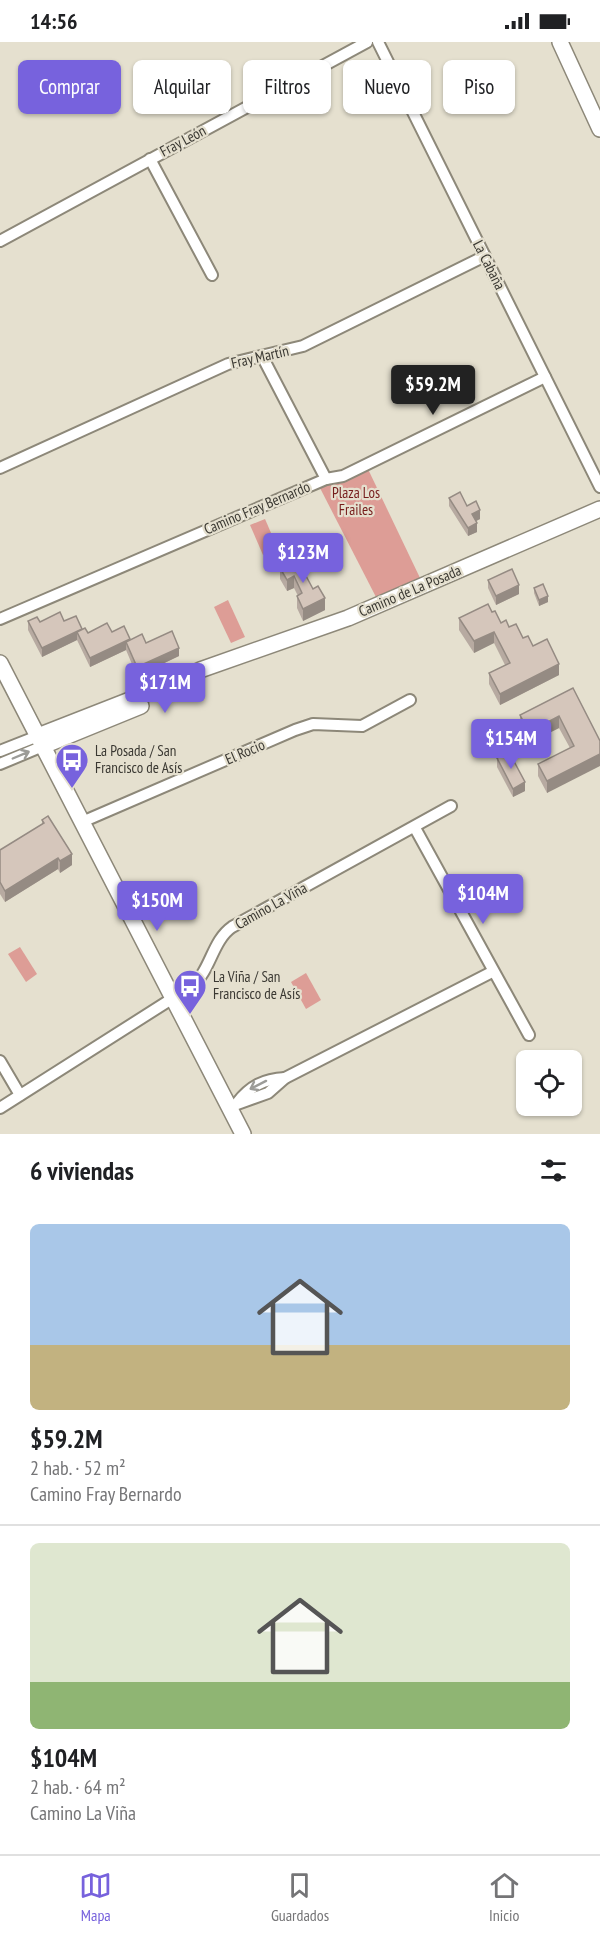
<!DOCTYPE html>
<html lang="es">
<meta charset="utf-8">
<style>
body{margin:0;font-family:"PT Sans Narrow",sans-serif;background:#f6f6f6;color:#202124;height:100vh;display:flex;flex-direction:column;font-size:22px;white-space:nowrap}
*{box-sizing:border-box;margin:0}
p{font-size:20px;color:#757577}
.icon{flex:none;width:33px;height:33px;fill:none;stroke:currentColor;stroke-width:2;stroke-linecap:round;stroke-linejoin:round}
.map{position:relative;height:1092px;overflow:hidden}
.panel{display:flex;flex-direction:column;background:#fff;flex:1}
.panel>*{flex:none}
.banner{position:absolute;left:18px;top:18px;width:564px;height:54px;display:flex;gap:12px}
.controls{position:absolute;left:516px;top:1008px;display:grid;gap:12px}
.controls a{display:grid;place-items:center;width:66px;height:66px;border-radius:9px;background:#fff;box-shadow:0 2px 4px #0004;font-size:30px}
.price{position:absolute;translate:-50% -51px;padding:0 14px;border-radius:6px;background:#7762dd;color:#fff;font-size:20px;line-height:39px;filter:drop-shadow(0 2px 3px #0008)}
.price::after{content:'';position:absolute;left:50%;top:36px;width:18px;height:14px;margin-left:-9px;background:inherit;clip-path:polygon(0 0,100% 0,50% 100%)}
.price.selected{background:#222;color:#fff}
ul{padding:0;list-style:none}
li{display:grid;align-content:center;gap:12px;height:318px;padding:0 30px}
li+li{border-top:2px solid #e0e0e0}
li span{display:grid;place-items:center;height:186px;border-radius:9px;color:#555}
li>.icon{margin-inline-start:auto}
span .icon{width:108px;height:108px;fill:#fffc;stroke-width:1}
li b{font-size:26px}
h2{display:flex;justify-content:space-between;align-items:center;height:72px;padding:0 30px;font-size:26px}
.tag{padding:0 21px;border-radius:9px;background:#fff;box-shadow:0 2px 4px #0004;font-size:21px;line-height:54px}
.tag.selected{background:#7762dd;color:#fff}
.status{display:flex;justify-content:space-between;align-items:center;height:42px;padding:0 30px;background:#fff;direction:ltr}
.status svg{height:16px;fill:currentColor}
.menu{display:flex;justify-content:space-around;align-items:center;height:84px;border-top:2px solid #e0e0e0;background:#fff;font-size:16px;color:#757577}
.menu a{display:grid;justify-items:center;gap:3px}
.menu .selected{color:#7762dd}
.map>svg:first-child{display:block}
.green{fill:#dd9d96}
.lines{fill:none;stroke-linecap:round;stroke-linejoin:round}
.street-casing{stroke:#8d8879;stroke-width:14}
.secondary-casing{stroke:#8d8879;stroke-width:18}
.street{stroke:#fff;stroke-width:10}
.secondary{stroke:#fff;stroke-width:15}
.wall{fill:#b7aaa1}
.shaded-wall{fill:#958b83}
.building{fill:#d5c6bb;stroke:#958b83;stroke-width:1.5}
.oneway{stroke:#9c9c98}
.labels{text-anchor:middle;stroke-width:4.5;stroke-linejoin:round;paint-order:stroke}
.street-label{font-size:15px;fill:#3a3832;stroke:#e5e0cf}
.park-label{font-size:15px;fill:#761d1c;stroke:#e5e0cf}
.poi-label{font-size:15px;fill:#3a3832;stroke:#e5e0cf;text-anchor:start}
</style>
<div class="status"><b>14:56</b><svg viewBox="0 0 49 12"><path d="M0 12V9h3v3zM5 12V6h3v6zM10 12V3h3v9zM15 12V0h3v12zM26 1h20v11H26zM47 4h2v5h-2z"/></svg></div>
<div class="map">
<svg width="600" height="1092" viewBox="0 0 600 1092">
<rect width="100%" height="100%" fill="#e5e0cf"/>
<g class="green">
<path d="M367 425 421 538 377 557 320 446Z"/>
<path d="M265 477 278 507 263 513 250 483Z"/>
<path d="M228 558 245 595 231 601 214 565Z"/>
<path d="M20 905 37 932 26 940 8 912Z"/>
<path d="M306 931 321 958 306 967 291 940Z"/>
</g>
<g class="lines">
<defs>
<g id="street">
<path d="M378 0 600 445"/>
<path d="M150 117 212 233"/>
<path d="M0 199 367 0"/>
<path d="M262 314 326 437"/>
<path d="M0 426 228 322 303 304 485 214"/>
<path d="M0 577 326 437 343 434 545 335"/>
<path d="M0 709 38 694"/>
<path d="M0 722 43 704"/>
<path d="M82 780 295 688 313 682 362 684 410 658"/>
<path d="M415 786 529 993"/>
<path d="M0 1019 20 1053"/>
<path d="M237 1061C250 1044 264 1037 285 1036"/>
<path d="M229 1065 268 1051 285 1036 492 930"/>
<path d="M0 1066 192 944C211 928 212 899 232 885L451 764"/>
</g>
<g id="secondary">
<path d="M560 0 600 87"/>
<path d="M0 621 243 1092"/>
<path d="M38 694 171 642 200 628 348 576 600 467"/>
<path d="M43 704 141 664"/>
</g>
</defs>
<use href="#street" class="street-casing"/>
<use href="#secondary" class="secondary-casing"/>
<use href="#street" class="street"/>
<use href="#secondary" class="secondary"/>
</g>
<g class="wall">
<path d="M449 456 467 464 480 477 476 479 477 490 468 494 449 464Z"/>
<path d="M280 526 313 547 325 568 303 579 297 566V554H298L294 546 287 549 280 537Z"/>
<path d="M488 538 519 552 496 563 488 546Z"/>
<path d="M534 546 548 560 539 564 534 551Z"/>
<path d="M492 570 501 581 509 585 533 604 559 633 500 663 489 642V631L505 623 494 601 474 611 459 588V576Z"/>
<path d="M28 579H64L82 587 88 591 112 590 130 598 146 601 179 614 137 634 126 608 90 625 77 598 42 615 28 588Z"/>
<path d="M573 646 600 699 547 751 538 734V722L570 706 559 686 529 701 520 684V673Z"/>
<path d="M497 716 525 749 513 755 497 725Z"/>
<path d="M42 778 72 823 60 831 58 827 5 860 0 852V808L42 783Z"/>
</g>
<g class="shaded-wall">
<path d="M480 468V477L472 481V472Z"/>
<path d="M477 481V490L468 494V486Z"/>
<path d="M294 534V546L287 549V538Z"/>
<path d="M519 543V552L496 563V554Z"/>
<path d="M548 554V560L539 564V558Z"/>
<path d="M325 556V568L303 579V567Z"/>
<path d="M82 587 77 590V598L42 615V606Z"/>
<path d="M494 590V601L474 611V599Z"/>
<path d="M130 597 126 600V608L90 625V616Z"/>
<path d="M179 606V614L137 634V625Z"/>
<path d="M559 622V633L500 663V652Z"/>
<path d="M559 674V686L529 701V690Z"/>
<path d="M600 712V724L547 751V739Z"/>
<path d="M525 740V749L513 755V747Z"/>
<path d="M72 812V823L60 831V819Z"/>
<path d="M58 816V827L5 860V849Z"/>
</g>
<g class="building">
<path d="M460 450 467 464 476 459 480 468 472 472 477 481 468 486 449 456Z"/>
<path d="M297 517 313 547 318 544 325 556 303 567 297 554 302 551 294 534 287 538 280 526Z"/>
<path d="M512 527 519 543 496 554 488 538Z"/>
<path d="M543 542 548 554 539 558 534 546Z"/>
<path d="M488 562 492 570 495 569 501 581 506 578 509 585 516 582 523 596 528 594 533 604 547 597 559 622 500 652 489 631 510 621 494 590 474 599 459 576Z"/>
<path d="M60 570 64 579 76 574 82 587 42 606 28 579 37 575 40 580Z"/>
<path d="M107 581 112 590 124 584 130 597 90 616 77 590 85 586 88 591Z"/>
<path d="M172 589 179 606 137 625 126 600 142 592 146 601Z"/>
<path d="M573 646 600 699V712L547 739 538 722 574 704 559 674 529 690 520 673Z"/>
<path d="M509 710 525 740 513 747 497 716Z"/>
<path d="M48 774 72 812 60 819 58 816 5 849 0 840V808L44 781 42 778Z"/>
</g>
<defs><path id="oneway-shaft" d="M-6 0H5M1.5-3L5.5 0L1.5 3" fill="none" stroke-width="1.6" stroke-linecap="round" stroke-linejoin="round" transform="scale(1.5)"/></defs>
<g class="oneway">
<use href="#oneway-shaft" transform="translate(21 713) rotate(-23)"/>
<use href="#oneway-shaft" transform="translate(258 1043) rotate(153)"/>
</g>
<defs>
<symbol id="bus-pin" viewBox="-11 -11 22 30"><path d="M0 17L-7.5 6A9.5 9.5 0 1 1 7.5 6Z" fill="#7762dd" stroke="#e5e0cf"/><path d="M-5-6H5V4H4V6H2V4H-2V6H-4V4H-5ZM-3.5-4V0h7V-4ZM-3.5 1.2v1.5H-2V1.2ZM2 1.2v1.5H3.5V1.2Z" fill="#fff"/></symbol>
</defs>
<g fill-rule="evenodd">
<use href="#bus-pin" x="53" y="699" width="38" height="52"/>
<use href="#bus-pin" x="171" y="925" width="38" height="52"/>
</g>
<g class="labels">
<g class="street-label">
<text transform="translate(183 99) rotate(-28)" y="5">Fray León</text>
<text transform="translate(489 223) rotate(63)" y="5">La Cabaña</text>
<text transform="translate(260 315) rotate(-13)" y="5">Fray Martín</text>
<text transform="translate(257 466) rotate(-23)" y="5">Camino Fray Bernardo</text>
<text transform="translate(410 549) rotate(-23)" y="5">Camino de La Posada</text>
<text transform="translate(245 710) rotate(-23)" y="5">El Rocio</text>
<text transform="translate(271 864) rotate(-29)" y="5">Camino La Viña</text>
</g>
<g class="park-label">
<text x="356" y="456">Plaza Los<tspan x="356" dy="17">Frailes</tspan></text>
</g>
<g class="poi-label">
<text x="95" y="714">La Posada / San<tspan x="95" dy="17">Francisco de Asís</tspan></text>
<text x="213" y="940">La Viña / San<tspan x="213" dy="17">Francisco de Asís</tspan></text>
</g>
</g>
</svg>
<div class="controls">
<a><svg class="icon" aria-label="locate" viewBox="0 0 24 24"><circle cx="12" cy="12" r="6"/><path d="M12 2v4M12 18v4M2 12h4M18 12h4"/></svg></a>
</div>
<b class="price selected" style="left:433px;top:374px">$59.2M</b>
<b class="price" style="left:303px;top:542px">$123M</b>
<b class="price" style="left:165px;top:672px">$171M</b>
<b class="price" style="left:511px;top:728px">$154M</b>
<b class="price" style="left:483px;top:883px">$104M</b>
<b class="price" style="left:157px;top:890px">$150M</b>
<div class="banner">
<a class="tag selected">Comprar</a>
<a class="tag">Alquilar</a>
<a class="tag">Filtros</a>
<a class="tag">Nuevo</a>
<a class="tag">Piso</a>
</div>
</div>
<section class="panel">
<h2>6 viviendas<svg class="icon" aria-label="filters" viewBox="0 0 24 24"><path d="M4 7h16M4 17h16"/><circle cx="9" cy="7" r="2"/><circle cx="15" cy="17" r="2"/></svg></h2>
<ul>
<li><span style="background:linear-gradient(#a9c7e8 65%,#c2b280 0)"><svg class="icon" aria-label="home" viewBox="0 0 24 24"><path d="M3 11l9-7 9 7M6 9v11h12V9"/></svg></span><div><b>$59.2M</b><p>2 hab. · 52 m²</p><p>Camino Fray Bernardo</p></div></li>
<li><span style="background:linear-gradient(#dfe7d0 75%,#8fb573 0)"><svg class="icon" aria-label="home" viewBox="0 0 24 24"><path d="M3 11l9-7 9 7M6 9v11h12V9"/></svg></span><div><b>$104M</b><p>2 hab. · 64 m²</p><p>Camino La Viña</p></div></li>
</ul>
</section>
<nav class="menu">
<a class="selected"><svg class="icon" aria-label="map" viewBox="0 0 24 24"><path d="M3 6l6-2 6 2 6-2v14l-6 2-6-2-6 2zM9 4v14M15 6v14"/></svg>Mapa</a>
<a><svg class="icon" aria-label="saved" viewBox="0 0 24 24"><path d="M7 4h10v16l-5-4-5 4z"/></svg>Guardados</a>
<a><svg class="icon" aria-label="home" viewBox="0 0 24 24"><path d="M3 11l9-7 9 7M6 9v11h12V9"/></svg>Inicio</a>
</nav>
